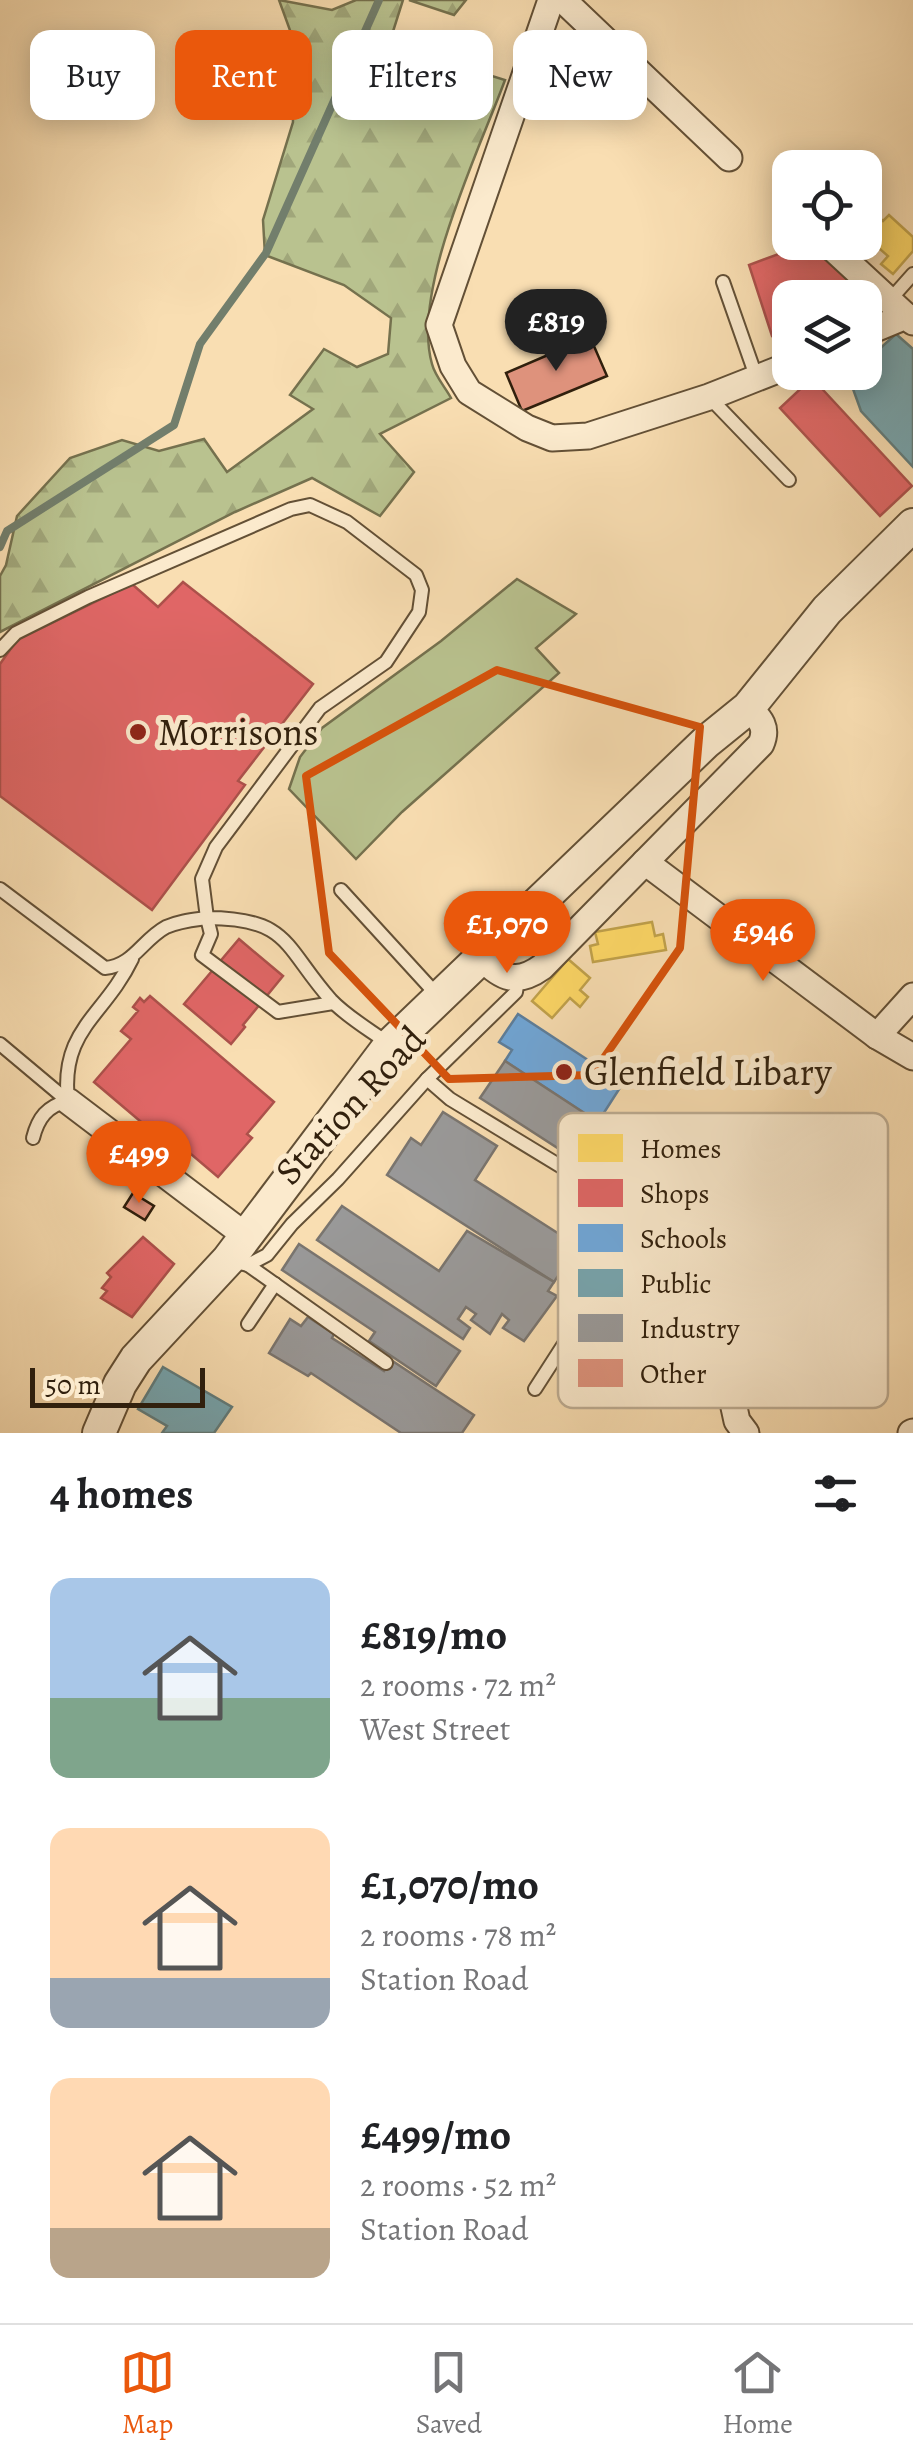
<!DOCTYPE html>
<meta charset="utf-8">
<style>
body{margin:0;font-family:Alegreya,serif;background:#f2f2f2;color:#202124;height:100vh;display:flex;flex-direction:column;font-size:38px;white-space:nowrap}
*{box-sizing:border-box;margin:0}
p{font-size:32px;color:#757577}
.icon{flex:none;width:55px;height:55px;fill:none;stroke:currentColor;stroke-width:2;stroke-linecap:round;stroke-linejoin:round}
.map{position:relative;height:1433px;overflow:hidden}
.panel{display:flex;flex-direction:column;background:#fff;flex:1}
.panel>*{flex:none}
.hud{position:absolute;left:30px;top:30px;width:855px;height:90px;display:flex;gap:20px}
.tools{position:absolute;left:772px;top:150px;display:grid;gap:20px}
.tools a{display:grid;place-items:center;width:110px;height:110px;border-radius:20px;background:#fff;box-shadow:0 5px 25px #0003;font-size:50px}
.scale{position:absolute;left:30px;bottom:25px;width:175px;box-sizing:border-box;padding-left:10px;border:5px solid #31200d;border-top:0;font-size:28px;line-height:35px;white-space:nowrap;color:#31200d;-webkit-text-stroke:8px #fbeacd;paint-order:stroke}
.price{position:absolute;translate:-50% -85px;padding:0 22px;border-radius:35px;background:#ea580c;color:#fff;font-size:32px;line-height:65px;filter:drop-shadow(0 2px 5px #0008)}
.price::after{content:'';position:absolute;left:50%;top:60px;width:30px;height:22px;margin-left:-15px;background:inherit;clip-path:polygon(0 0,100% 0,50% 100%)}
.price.selected{background:#222;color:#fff}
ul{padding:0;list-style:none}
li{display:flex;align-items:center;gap:30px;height:250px;padding:0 50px}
li span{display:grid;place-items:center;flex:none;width:280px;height:200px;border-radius:20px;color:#555}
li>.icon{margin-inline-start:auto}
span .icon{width:120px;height:120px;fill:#fffc;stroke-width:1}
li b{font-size:42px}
h2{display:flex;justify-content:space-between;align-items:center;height:120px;padding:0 50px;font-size:42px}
.tag{padding:0 35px;border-radius:20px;background:#fff;box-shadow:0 5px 25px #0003;font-size:35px;line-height:90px}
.tag.selected{background:#ea580c;color:#fff}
.tab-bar{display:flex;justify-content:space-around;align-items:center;height:140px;border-top:2px solid #e0e0e0;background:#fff;font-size:28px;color:#757577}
.tab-bar a{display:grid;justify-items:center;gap:5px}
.tab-bar .selected{color:#ea580c}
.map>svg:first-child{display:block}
.green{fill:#b9c28f;stroke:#75714e;stroke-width:2.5}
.forest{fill:url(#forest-firs);stroke:#75714e;stroke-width:2.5}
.homes{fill:#ffd966;stroke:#c1a24b;stroke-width:2.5}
.shops{fill:#e06666;stroke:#ac514b;stroke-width:2.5}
.schools{fill:#6fa8dc;stroke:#5c7f9e;stroke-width:2.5}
.public{fill:#76a5af;stroke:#617d7e;stroke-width:2.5}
.industry{fill:#999;stroke:#7a756f;stroke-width:2.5}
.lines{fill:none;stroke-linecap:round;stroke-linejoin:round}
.stream{stroke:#727e6c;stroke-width:8}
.building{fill:#de927c;stroke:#31200d;stroke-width:2.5}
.service-casing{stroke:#635036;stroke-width:16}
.minor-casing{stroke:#635036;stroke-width:29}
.tertiary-casing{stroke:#635036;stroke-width:36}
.service{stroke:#fbeacd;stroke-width:12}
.minor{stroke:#fbeacd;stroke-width:25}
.tertiary{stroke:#fbeacd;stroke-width:32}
.marked{fill:none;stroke:#d6530c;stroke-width:8;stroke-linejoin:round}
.poi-dot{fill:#8f2418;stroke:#fbeacd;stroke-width:4}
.labels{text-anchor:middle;stroke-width:10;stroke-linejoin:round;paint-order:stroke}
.poi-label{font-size:38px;fill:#31200d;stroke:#fbeacd;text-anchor:start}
.street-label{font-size:38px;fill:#31200d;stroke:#fbeacd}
.key{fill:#fbeacd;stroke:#bead93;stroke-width:2.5}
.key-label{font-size:28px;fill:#31200d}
</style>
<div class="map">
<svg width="913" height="1433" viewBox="0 0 913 1433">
<defs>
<pattern id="forest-firs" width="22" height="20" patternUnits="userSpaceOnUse" patternTransform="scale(2.5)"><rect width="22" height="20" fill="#b9c28f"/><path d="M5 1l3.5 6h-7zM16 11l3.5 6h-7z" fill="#a0a67a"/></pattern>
</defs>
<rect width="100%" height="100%" fill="#f9deb2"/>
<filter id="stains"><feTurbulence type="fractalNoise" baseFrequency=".002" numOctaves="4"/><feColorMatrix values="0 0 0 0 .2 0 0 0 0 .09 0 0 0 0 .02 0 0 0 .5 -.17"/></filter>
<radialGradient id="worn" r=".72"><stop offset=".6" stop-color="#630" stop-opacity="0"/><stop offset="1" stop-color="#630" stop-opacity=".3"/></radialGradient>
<path class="green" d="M517 579 576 614 536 648 559 673 402 812 356 859 289 789 300 757 322 728 441 641Z"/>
<g class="forest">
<path d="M279 0 332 10 356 0H403L389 44 505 80C479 151 411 290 432 364 435 376 445 387 451 398L380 434 414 472 380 516 312 478 235 512 0 632V576L6 565 17 516 70 458 122 440 159 451 204 439 227 472 313 409 290 395 324 349 357 367 388 354 391 318 344 285 265 255 263 220 293 122 291 33Z"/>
<path d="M409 0H466L454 15Z"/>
</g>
<g class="homes">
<path d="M875 214 883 221 889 215 913 237V251L893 274 881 264 888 256 865 236V225Z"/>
<path d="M652 922 655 936 663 934 666 950 593 962 590 946 598 944 595 932Z"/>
<path d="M568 959 590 978 580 990 588 997 580 1007 570 998 552 1018 532 1001Z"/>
</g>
<g class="shops">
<path d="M811 242 874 301 865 304V298H790V330L772 336 749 265Z"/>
<path d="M812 378 912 486 880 516 780 408Z"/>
<path d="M183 582 313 684 238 781 245 785 152 910 0 796V664L17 640 132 584 158 607Z"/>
<path d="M239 939 283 976 243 1025 245 1027 231 1044 184 1004Z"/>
<path d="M150 996 274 1102 247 1134 252 1138 218 1177 178 1143 173 1149 94 1082 131 1039 121 1031 138 1011 133 1007 140 998 144 1002Z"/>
<path d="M143 1237 174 1264 132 1317 101 1298 107 1291 102 1288 111 1277 107 1273Z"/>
</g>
<path class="schools" d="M518 1014 623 1083 598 1122 505 1061 512 1050 499 1042Z"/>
<g class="public">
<path d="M896 334 913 349V467L861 411 853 389 862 382 854 373 865 372V362Z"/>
<path d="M163 1367 232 1407 214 1433H162L167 1426 138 1409Z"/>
</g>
<g class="industry">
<path d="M505 1061 598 1122 573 1158 480 1098Z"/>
<path d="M443 1112 497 1146 475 1180 578 1246 554 1282 387 1175 411 1138 421 1145Z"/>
<path d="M342 1206 439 1271 467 1231 554 1282 548 1291 557 1296 524 1341 503 1328 509 1320 502 1314 490 1334 471 1320 476 1314 466 1307 458 1319 470 1328 463 1339 317 1240Z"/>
<path d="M299 1244 460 1351 436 1386 369 1341 375 1332 282 1270Z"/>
<path d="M308 1317 334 1334 332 1338 384 1371 391 1360 474 1415 462 1433H401L311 1373 308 1376 269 1353 290 1319 301 1326Z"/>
</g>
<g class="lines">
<path class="stream" d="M0 547 7 531 174 425 200 344 266 253 379 0"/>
</g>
<g class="building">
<path d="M590 337 607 376 522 411 506 373Z"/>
<path d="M133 1193 154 1206 145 1220 124 1207Z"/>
</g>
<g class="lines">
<defs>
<g id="service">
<path d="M723 282 757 379"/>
<path d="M889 301 913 274"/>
<path d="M709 397 789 480"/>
<path d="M0 650 16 633 88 597 291 509 310 505 347 522 416 575 422 590 419 612 386 662 320 708 216 847 202 879 207 918C290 918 284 947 331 1000 347 1017 370 1030 389 1044"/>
<path d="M0 889 105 968C133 966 142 940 166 927 179 921 192 920 207 918L211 934 202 955 278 1012 333 1003"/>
<path d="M341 890 437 995"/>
<path d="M0 1044 68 1101"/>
<path d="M427 1079 450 1099 598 1189 601 1210 586 1300 573 1330 535 1389"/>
<path d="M68 1101C60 1029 104 1017 132 959"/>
<path d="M33 1138C38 1118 47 1106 68 1101"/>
<path d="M230 1261 248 1265 267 1255 292 1224 338 1179 427 1079 516 992 518 979"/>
<path d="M248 1265 386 1363"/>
<path d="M248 1324 275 1284"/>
</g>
<g id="minor">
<path d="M551 0 439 325 453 366 469 392 527 428 552 438 588 436 709 397 790 365"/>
<path d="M563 0 729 158"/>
<path d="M828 244 906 316"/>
<path d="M865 333 906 316 913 322"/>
<path d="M645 862 877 1036 913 1057"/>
<path d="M481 957C502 979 517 985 542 967L761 744C768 728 761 719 748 708"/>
<path d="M877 1036 913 996"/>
<path d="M68 1101 246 1236"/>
<path d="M746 1433 737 1421 730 1389 731 1356 806 1203"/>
<path d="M911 1433 913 1432"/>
</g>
<path id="tertiary" d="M99 1433 120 1384 136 1359 228 1260 390 1045 706 742 748 708 827 610 913 525"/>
</defs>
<use href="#service" class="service-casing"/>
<use href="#minor" class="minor-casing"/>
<use href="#tertiary" class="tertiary-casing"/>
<use href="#service" class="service"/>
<use href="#minor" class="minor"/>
<use href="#tertiary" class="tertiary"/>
</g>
<path class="marked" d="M497 670 700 727 680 948 592 1075 449 1079 329 953 306 776Z"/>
<g class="poi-dot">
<circle cx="138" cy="732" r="10"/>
<circle cx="564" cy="1072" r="10"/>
</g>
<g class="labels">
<g class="poi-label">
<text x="158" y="745">Morrisons</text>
<text x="584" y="1085">Glenfield Libary</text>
</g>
<g class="street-label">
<text transform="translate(350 1105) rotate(-47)" y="13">Station Road</text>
</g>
</g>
<rect x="558" y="1113" width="330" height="295" rx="15" class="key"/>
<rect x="578" y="1134" width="45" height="28" fill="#ffd966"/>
<rect x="578" y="1179" width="45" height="28" fill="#e06666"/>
<rect x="578" y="1224" width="45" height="28" fill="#6fa8dc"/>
<rect x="578" y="1269" width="45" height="28" fill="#76a5af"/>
<rect x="578" y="1314" width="45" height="28" fill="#999"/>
<rect x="578" y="1359" width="45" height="28" fill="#de927c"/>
<g class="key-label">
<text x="640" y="1158">Homes</text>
<text x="640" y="1203">Shops</text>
<text x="640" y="1248">Schools</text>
<text x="640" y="1293">Public</text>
<text x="640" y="1338">Industry</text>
<text x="640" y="1383">Other</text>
</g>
<rect width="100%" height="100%" filter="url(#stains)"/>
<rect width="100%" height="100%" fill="url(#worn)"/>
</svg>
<div class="tools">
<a><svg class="icon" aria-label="locate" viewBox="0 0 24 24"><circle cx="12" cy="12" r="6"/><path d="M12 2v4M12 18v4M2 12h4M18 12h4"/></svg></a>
<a><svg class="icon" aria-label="layers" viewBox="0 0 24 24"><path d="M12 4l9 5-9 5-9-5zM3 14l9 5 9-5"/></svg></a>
</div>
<div class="scale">50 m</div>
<b class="price selected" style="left:556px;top:374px">£819</b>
<b class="price" style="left:507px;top:976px">£1,070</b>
<b class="price" style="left:763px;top:984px">£946</b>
<b class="price" style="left:139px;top:1206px">£499</b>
<div class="hud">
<a class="tag">Buy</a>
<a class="tag selected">Rent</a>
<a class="tag">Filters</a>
<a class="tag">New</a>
</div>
</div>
<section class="panel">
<h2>4 homes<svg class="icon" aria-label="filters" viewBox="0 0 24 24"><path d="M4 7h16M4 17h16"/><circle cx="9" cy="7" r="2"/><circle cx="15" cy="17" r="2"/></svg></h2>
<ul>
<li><span style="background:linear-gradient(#a9c7e8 60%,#7fa58c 0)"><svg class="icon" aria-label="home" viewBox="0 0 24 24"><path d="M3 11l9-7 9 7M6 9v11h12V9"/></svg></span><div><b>£819/mo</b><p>2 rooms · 72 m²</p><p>West Street</p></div></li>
<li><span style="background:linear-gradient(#ffd9b3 75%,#9aa5b1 0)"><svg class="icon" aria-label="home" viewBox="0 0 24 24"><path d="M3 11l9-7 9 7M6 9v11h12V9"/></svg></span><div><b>£1,070/mo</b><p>2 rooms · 78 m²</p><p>Station Road</p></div></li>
<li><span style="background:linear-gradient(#ffd9b3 75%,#b9a48a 0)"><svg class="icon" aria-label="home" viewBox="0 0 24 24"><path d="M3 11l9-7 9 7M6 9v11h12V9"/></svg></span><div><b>£499/mo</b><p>2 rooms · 52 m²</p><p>Station Road</p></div></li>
</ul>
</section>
<nav class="tab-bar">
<a class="selected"><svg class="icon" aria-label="map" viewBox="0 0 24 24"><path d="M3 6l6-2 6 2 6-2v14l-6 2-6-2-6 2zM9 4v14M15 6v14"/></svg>Map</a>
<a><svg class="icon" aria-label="saved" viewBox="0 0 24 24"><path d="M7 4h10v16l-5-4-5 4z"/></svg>Saved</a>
<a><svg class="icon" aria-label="home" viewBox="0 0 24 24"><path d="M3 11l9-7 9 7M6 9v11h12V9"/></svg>Home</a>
</nav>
